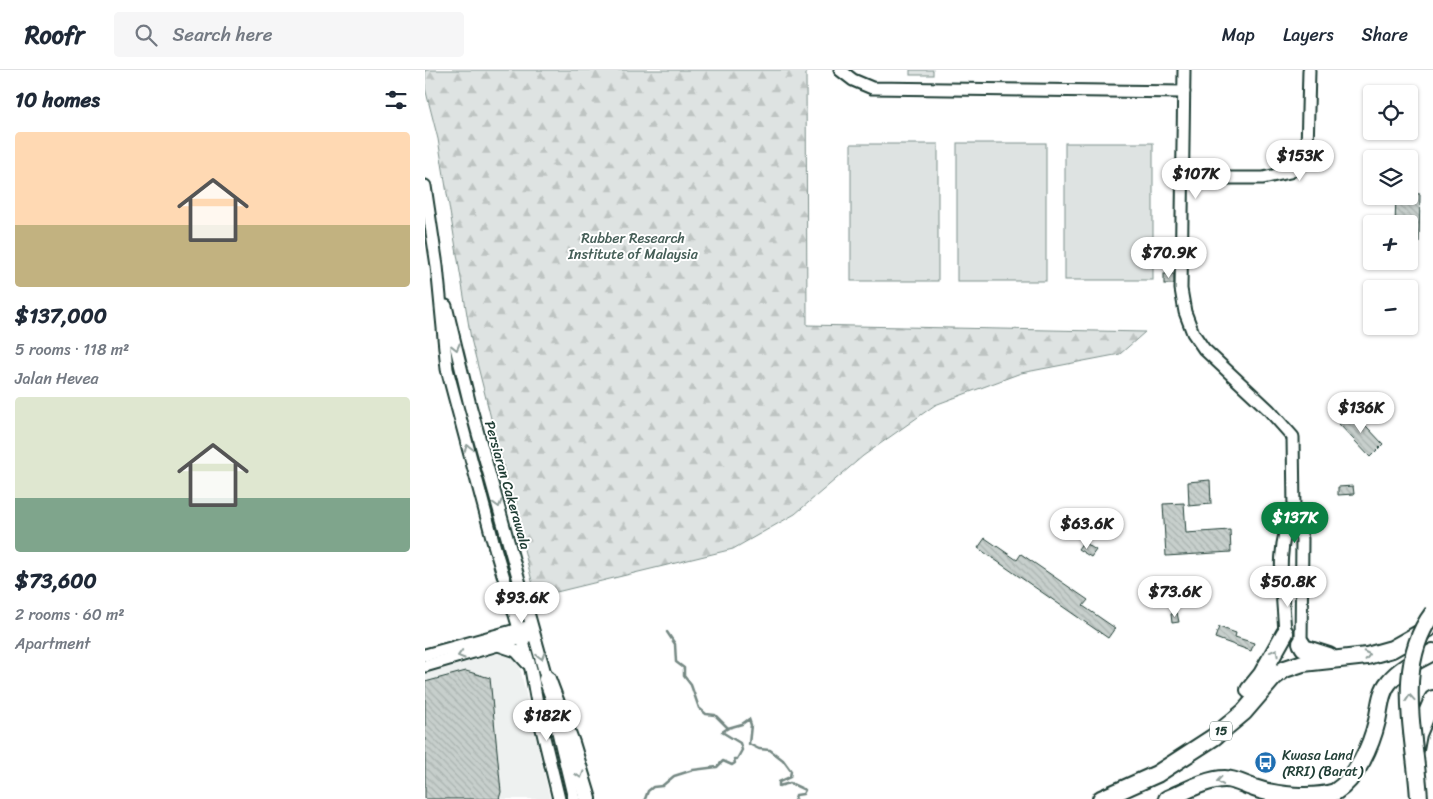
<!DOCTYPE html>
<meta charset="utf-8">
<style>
body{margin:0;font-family:Sriracha,sans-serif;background:#f6f6f7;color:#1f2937;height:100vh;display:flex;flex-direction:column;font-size:19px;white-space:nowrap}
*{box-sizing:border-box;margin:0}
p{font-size:16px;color:#747a83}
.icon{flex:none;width:28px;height:28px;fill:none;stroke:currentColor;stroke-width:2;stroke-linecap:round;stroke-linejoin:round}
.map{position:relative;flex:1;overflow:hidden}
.sheet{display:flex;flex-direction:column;background:#fff;width:425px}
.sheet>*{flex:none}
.fabs{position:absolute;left:938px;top:15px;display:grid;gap:10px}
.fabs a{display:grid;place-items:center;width:55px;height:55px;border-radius:5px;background:#fff;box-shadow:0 1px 4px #0004;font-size:25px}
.price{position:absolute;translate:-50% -42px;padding:0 11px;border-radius:18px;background:#fff;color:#222;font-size:16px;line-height:32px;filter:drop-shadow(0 1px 2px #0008)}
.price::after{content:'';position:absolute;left:50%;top:30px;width:15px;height:11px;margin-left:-8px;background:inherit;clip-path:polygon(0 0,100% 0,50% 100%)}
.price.current{background:#0b8043;color:#fff}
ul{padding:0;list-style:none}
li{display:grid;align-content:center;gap:10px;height:265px;padding:0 15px}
li span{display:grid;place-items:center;height:155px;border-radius:5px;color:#555}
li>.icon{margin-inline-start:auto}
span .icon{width:90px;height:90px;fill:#fffc;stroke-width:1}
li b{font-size:21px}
h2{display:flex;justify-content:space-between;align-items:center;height:60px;padding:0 15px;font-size:21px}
header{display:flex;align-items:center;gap:30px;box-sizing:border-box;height:70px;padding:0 25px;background:#fff;border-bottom:1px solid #e0e1e3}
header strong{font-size:24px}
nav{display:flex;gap:28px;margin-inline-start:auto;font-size:18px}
.search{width:350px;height:45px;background:#f6f6f7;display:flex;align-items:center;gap:12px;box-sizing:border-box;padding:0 18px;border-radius:5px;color:#747a83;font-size:19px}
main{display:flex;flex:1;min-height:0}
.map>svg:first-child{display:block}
.built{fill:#eef1f0}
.forest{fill:url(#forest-firs);stroke:#7e908b}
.pitch{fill:#dee3e2;stroke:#7e908b}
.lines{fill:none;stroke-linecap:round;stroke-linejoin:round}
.stream{stroke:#758883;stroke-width:2.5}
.building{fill:url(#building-back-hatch);stroke:#1f3d34}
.minor-casing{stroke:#1f3d34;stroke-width:15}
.highway-casing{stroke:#1f3d34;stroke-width:20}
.minor{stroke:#fff;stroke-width:11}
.highway{stroke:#fff;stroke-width:16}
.highway-bridge-casing{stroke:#1f3d34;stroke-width:20;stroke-linecap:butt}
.highway-bridge{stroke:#fff;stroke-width:16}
.oneway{stroke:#8f9e9a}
.labels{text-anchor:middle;stroke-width:4;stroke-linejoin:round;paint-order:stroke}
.shield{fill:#fff;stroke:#627771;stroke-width:1}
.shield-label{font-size:12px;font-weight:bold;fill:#1f3d34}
.park-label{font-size:14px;fill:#455e57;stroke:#fff}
.street-label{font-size:14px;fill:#1f3d34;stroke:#fff}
.poi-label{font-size:14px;fill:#1f3d34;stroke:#fff;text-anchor:start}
</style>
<header>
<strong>Roofr</strong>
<div class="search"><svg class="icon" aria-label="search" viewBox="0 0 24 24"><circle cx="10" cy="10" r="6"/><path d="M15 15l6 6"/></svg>Search here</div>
<nav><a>Map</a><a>Layers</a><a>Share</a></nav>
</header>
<main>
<section class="sheet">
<h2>10 homes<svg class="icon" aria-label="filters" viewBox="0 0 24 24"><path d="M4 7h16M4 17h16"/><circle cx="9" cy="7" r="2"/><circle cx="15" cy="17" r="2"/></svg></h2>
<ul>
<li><span style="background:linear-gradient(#ffd9b3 60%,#c2b280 0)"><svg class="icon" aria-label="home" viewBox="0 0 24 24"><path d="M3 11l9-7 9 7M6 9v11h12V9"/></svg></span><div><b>$137,000</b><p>5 rooms · 118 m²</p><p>Jalan Hevea</p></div></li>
<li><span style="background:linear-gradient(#dfe7d0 65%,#7fa58c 0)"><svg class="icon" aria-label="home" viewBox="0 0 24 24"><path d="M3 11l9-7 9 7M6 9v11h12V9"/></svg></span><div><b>$73,600</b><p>2 rooms · 60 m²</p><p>Apartment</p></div></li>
</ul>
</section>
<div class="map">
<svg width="1008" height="729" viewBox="0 0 1008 729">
<defs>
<pattern id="forest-firs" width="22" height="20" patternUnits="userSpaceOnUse" patternTransform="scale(1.25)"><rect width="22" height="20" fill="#dee3e2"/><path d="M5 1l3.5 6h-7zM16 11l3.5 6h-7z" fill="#bec4c2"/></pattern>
<pattern id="building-back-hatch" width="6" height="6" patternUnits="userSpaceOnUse" patternTransform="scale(1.25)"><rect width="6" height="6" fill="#c7cfcc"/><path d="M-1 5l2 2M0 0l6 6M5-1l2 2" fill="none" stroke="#aab3b0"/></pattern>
</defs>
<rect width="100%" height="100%" fill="#fff"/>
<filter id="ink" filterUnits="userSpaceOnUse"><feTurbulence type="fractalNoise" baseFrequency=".02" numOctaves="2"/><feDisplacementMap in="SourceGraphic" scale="10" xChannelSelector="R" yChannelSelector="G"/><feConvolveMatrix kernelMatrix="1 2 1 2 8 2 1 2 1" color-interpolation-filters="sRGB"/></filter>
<g filter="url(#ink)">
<path class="built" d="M75 583 88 588 95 598 125 729H0V604Z"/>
<path class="forest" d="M0 0H381L382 255 720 262 695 284 596 303 510 335 438 386 370 444 308 479 111 527 46 269 13 69 0 18Z"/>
<g class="pitch">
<rect x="485" y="0" width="23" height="5"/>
<rect x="532" y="73" width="89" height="138"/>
<rect x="640" y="73" width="88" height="137"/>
<rect x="426" y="74" width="87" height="137"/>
</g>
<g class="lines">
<g class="stream">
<path d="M242 562 250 574 251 592 259 598V606L266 615 274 638 281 644 290 645 303 658"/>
<path d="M220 729 223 721 228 717 237 716 249 706 268 700 292 697 298 691 307 695 310 693 309 689H312L317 680 315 673 297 662 303 658 317 654 324 649 326 655 324 674 334 679 345 680 358 690 366 701 365 707 354 712V716L365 713 380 720 378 724 371 725 370 729"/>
</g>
</g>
<g class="building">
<path d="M984 123 995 124 994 173H984V154H970L971 126H984Z"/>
<rect x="739" y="204" width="10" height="10"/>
<path d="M927 341 958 374 945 387 914 354Z"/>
<path d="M785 410 786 434 764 436 763 412Z"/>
<path d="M928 416 929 424 913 425V417Z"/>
<path d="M759 433 761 463 805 460 806 482 741 486 738 434Z"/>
<path d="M560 468 592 490 596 484 663 530 658 536 690 558 683 568 553 478Z"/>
<path d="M658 472 671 480 666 487 653 479Z"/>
<path d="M752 543 754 552 747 553 746 544Z"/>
<path d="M794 557 811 563 810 567 829 573 826 581 790 568Z"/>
<path d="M41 601 65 608 76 722 74 729H0V612Z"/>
</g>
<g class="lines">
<defs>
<g id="minor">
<path d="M415 0 428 10 447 18 759 22"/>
<path d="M759 0 756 219 760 242 768 263 779 279 844 340 868 367 869 439 877 469 876 573"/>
<path d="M758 108H838L865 102 873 96 882 80 884 0"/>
<path d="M0 116 12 196 22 299 68 471 106 599 116 655 134 729"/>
<path d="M21 236 45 335 123 614"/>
<path d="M860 563C858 522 849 476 869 439"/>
<path d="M73 575 91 581 102 593"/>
<path d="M0 585 102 557"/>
<path d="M0 596 104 566"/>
<path d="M129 645 149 729"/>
</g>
<g id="highway">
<path d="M876 573 879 578 904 586"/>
<path d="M122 609 146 673 163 729"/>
<path d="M824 620 837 604 860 563"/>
<path d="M990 680 993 664 1008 629"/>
<path d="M676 729 732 704 789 667 819 642 849 607 860 599 878 593 942 586 967 579 1004 558"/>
<path d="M742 729C759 722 781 709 800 709 809 709 820 715 829 718 851 726 888 729 910 722 932 708 946 676 952 651 955 638 955 622 964 612 975 598 993 590 1008 582"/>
</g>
</defs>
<use href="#minor" class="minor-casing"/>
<use href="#highway" class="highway-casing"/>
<use href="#minor" class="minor"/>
<use href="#highway" class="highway"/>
<defs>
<path id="highway-bridge" d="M994 729C991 668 968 596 1008 543"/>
</defs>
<use href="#highway-bridge" class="highway-bridge-casing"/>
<use href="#highway-bridge" class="highway-bridge"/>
</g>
<defs><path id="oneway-chevron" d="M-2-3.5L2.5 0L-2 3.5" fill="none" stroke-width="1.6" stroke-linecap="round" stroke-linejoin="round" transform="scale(1.25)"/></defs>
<g class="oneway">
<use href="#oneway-chevron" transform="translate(31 277) rotate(76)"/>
<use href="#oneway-chevron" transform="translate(43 378) rotate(-105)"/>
<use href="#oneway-chevron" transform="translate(73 434) rotate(74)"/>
<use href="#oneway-chevron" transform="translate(850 582) rotate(-61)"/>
<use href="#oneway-chevron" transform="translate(36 585) rotate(164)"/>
<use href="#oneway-chevron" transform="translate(942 585) rotate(-12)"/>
<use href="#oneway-chevron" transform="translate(116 586) rotate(75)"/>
<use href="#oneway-chevron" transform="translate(985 628) rotate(-95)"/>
<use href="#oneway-chevron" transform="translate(155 705) rotate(73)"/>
<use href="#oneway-chevron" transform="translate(795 711) rotate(171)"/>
</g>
</g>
<defs>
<symbol id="bus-disc" viewBox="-11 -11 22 22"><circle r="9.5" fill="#1f6fb2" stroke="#fff"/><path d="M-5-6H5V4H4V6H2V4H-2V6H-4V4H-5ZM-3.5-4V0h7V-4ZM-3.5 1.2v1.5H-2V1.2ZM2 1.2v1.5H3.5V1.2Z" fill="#fff"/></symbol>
</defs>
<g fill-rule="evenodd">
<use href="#bus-disc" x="828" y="680" width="25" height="25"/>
</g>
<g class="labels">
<rect class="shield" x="785" y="651.5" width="22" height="19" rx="4"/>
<g class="shield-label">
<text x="796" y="665">15</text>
</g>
<g class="park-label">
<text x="208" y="173">Rubber Research<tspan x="208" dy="16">Institute of Malaysia</tspan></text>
</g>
<g class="street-label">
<text transform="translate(83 415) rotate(74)" y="5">Persiaran Cakerawala</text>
</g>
<g class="poi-label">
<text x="857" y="690">Kwasa Land<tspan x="857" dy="16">(RRI) (Barat)</tspan></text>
</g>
</g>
</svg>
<div class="fabs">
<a><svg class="icon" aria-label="locate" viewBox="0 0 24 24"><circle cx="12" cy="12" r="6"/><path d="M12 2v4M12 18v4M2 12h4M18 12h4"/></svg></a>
<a><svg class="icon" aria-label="layers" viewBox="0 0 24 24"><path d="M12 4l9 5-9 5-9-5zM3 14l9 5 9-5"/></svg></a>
<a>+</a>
<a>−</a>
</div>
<b class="price" style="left:875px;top:112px">$153K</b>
<b class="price" style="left:771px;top:130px">$107K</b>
<b class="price" style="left:744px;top:209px">$70.9K</b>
<b class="price" style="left:936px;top:364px">$136K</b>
<b class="price current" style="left:870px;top:474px">$137K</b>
<b class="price" style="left:662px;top:480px">$63.6K</b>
<b class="price" style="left:863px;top:538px">$50.8K</b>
<b class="price" style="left:750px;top:548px">$73.6K</b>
<b class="price" style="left:97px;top:554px">$93.6K</b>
<b class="price" style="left:122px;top:672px">$182K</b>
</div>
</main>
